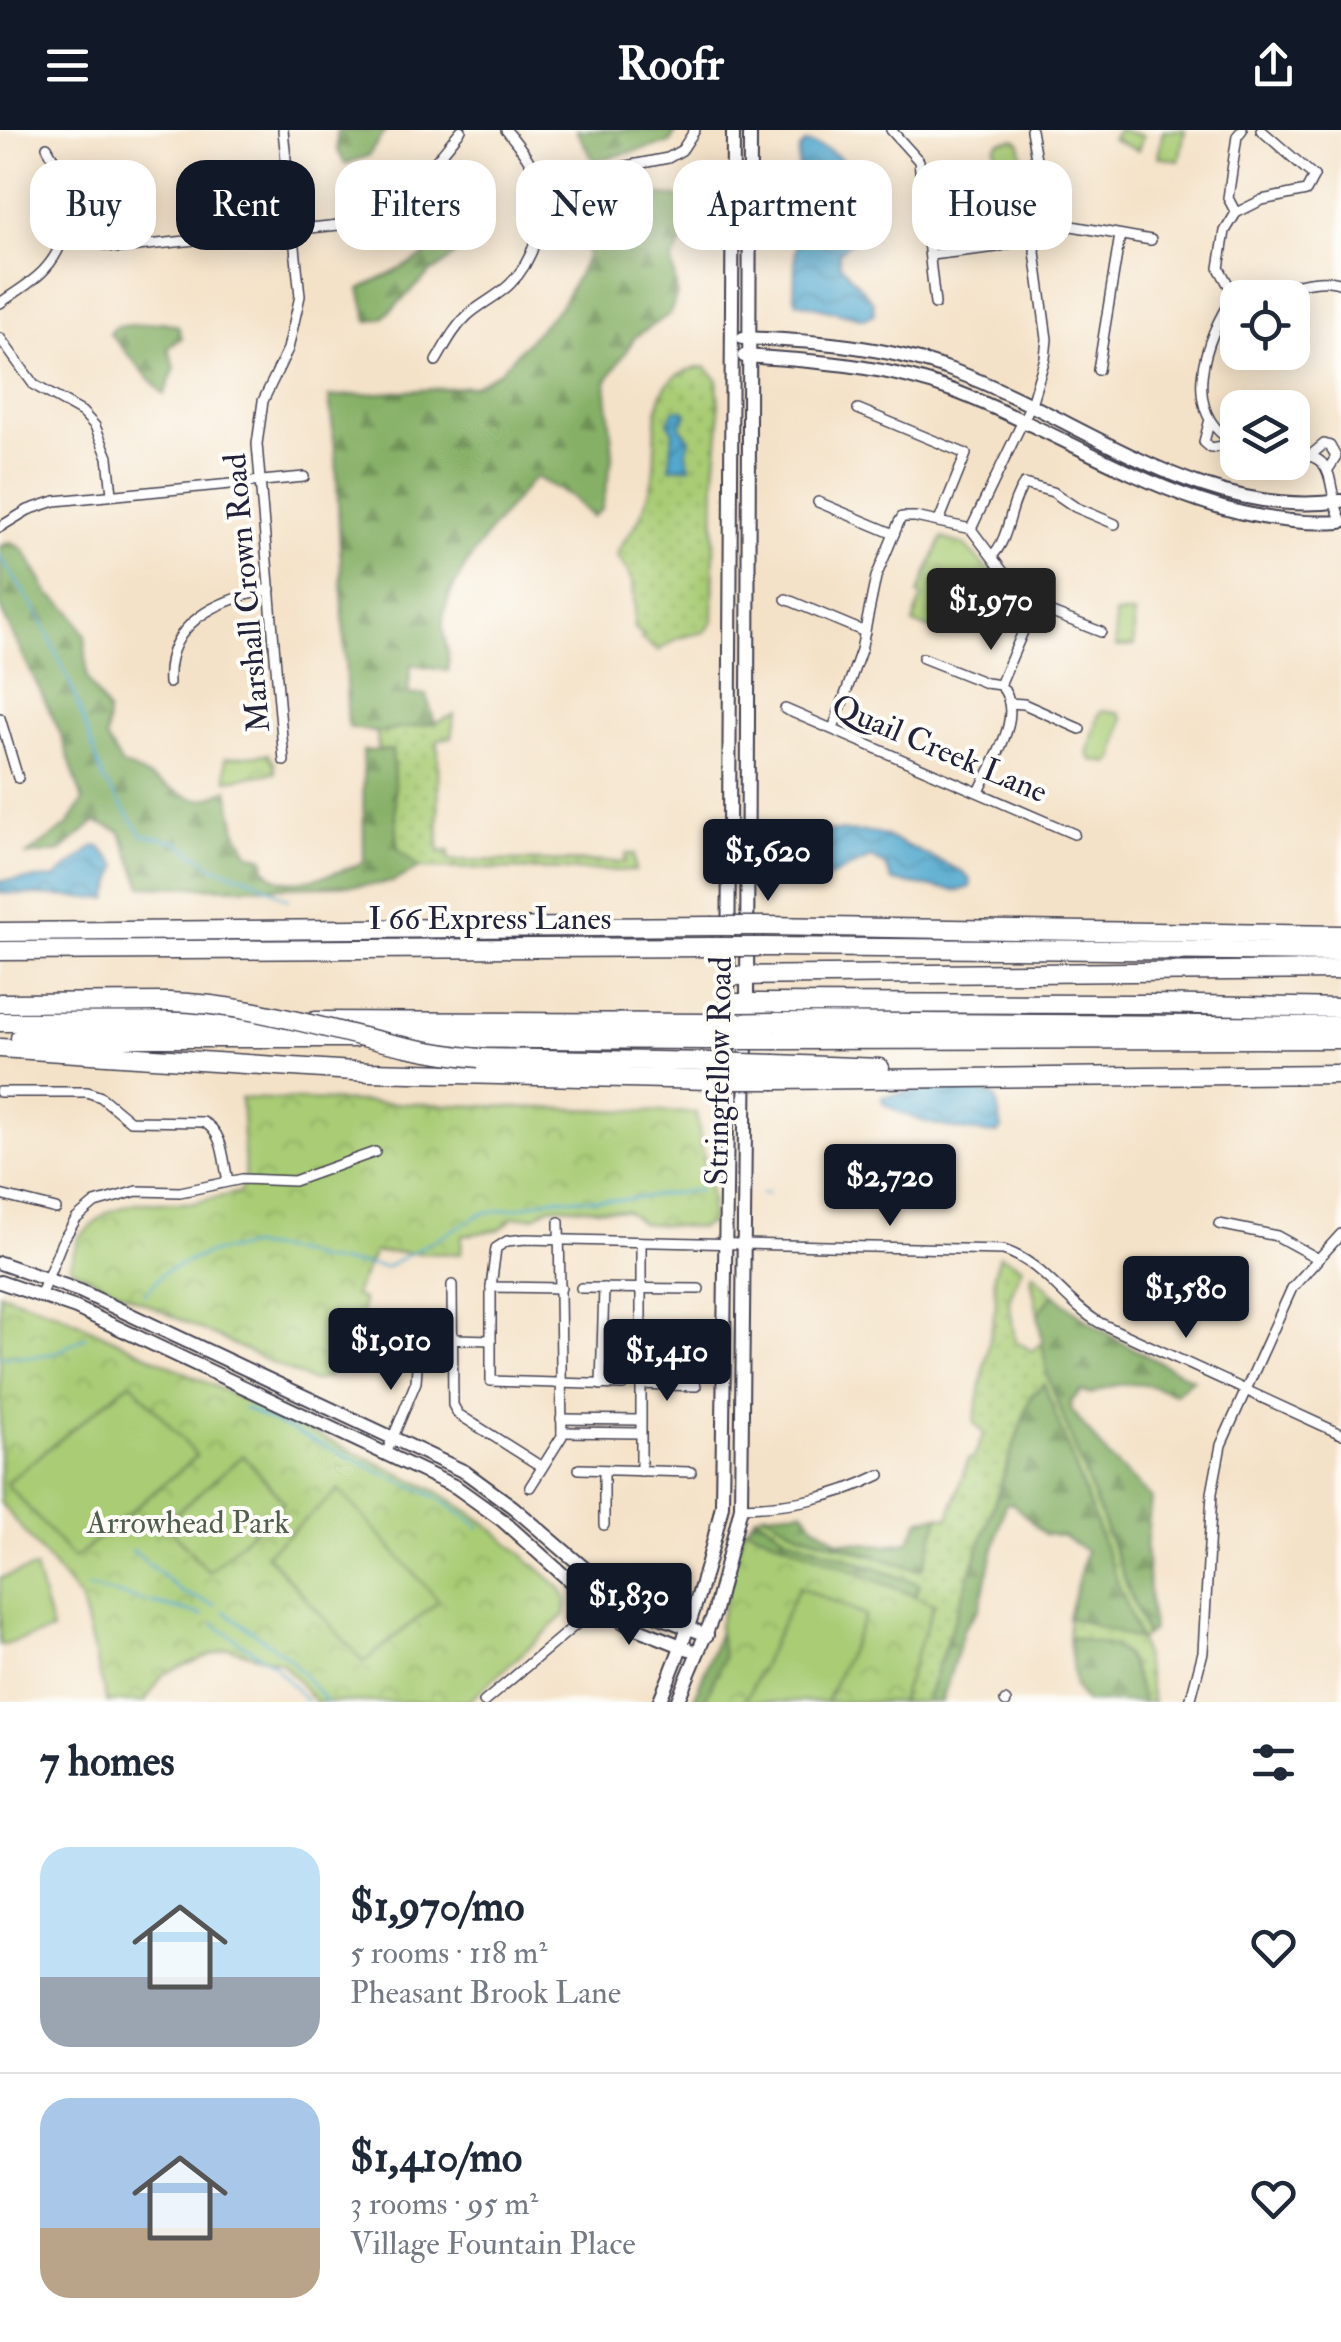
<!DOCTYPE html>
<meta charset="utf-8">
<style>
body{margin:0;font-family:"IM FELL Double Pica",serif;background:#f2f2f3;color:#1f2937;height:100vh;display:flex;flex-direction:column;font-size:38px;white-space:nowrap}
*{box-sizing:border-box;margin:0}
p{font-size:32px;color:#747a83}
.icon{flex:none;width:55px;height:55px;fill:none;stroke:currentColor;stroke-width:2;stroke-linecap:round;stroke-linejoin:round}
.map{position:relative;height:1572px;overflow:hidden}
.panel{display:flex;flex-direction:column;background:#fff;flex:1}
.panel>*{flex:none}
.guide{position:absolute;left:30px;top:30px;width:1282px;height:90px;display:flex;gap:20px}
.controls{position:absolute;left:1220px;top:150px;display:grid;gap:20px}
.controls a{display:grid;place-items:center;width:90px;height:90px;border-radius:20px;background:#fff;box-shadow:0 5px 25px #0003;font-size:50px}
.price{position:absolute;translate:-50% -85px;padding:0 22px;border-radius:10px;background:#111827;color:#fff;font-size:32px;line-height:65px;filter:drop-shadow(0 2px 5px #0008)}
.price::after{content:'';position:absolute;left:50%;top:60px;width:30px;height:22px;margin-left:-15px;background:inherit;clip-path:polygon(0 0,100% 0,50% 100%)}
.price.active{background:#222;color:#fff}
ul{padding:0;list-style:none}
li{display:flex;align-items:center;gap:30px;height:250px;padding:0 40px}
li+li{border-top:2px solid #e0e1e3}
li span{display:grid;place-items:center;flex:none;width:280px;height:200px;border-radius:30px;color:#555}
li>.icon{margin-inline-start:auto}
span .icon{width:120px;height:120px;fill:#fffc;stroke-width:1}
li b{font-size:42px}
h2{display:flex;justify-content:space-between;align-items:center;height:120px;padding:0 40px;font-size:42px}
.pill{padding:0 35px;border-radius:30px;background:#fff;box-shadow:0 5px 25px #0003;font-size:35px;line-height:90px}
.pill.active{background:#111827;color:#fff}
header{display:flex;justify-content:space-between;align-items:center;height:130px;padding:0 40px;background:#111827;color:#fff;font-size:45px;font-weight:700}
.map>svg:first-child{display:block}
.grass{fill:url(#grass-dots);stroke:#667758;stroke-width:2.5}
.forest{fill:url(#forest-firs);stroke:#546950;stroke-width:2.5}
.park{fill:url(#park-crowns);stroke:#667758;stroke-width:2.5}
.garden{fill:#a9cc75;stroke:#667758;stroke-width:2.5}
.water{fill:url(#water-waves);stroke:#3a6685;stroke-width:2.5}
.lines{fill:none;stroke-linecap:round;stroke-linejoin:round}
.stream{stroke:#52a9cf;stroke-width:2.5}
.street-casing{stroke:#423f50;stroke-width:12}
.secondary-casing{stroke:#423f50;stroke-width:16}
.highway-casing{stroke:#423f50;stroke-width:21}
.street{stroke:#fff;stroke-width:9}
.secondary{stroke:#fff;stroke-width:12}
.highway{stroke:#fff;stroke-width:18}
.highway-bridge-casing{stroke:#423f50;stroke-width:21;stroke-linecap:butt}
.highway-bridge{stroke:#fff;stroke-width:18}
.labels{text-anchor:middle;stroke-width:8;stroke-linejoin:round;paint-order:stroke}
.street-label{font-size:32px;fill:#22223b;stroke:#fdfcf7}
.park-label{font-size:32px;fill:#515e4f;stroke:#fdfcf7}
</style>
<header><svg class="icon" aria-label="menu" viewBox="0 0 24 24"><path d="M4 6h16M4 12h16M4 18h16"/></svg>Roofr<svg class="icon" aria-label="share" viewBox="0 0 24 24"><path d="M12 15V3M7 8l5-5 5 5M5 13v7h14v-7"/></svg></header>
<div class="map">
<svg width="1341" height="1572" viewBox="0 0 1341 1572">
<defs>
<pattern id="grass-dots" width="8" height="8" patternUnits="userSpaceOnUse" patternTransform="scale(2.5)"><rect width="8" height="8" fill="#a9cc75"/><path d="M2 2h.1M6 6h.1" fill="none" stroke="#91af66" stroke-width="1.8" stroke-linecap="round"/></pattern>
<pattern id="forest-firs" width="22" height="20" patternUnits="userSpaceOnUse" patternTransform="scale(2.5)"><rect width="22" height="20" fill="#86b066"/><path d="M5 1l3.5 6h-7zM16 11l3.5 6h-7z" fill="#6d8f55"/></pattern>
<pattern id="park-crowns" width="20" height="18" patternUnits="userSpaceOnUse" patternTransform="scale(2.5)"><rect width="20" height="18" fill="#a9cc75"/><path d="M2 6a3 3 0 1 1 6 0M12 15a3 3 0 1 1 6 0" fill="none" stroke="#91af66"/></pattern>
<pattern id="water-waves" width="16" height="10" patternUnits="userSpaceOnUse" patternTransform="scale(2.5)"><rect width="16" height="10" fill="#52a9cf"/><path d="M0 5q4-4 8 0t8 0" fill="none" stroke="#4489a9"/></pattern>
</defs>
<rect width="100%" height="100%" fill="#fdfcf7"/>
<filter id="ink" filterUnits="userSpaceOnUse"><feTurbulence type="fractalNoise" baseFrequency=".01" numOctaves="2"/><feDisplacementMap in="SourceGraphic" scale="20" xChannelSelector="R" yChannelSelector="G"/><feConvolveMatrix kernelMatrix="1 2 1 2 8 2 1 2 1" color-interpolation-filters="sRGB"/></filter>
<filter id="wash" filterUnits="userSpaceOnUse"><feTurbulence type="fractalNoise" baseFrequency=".0048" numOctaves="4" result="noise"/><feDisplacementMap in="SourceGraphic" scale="40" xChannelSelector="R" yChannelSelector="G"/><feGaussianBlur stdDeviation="2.25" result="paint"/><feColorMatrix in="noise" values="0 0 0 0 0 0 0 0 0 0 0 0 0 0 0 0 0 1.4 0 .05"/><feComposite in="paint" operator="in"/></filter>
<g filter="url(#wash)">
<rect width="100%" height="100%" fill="#f4e2c8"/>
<g class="grass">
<path d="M705 237 717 249 720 293 715 344 713 492 705 502 678 508 658 521 641 509 643 505 634 498C633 468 640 453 617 427 619 413 634 401 640 387 644 378 648 367 651 357 663 312 637 242 705 237Z"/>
<path d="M454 585 452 607 438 610 439 722 449 721V730L625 732 626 724H634L635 741 420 738 398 719 392 621 378 620 377 603 435 593Z"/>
<path d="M1000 1125 1022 1136 1009 1170 1015 1210 1032 1221 1044 1211 1047 1244 1146 1505 1140 1510 1153 1572H1143C1125 1512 1130 1520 1069 1507L1068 1487 1138 1509 1031 1266 926 1572H874L919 1454 787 1407 756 1386 764 1383 798 1402 912 1438 920 1440 924 1436 939 1386 949 1388 968 1329H973L984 1303 974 1293 996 1174 994 1144Z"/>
<path d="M1033 1143 1054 1164 1038 1184 1031 1148Z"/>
</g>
<g class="forest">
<path d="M337 0H386L368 26 345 34 337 19Z"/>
<path d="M576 0H677L670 13 594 31Z"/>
<path d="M642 47 652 64 687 68 692 72 690 97 672 132 677 164 670 184 635 207 606 252 613 324 602 379 592 387 572 367 535 347C508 377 442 454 443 494 443 511 451 524 448 541L411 535 408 564 426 565 435 593 377 603 348 597 336 327 329 267 473 256 499 242 562 174 587 127 588 102 597 56Z"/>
<path d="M462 76 480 82 484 94 447 132 429 144 383 188 368 192 360 159C397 139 453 122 462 76Z"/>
<path d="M163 192 178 196 182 208 168 218 175 238 164 265 110 204 115 197Z"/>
<path d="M12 412 24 420 49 464 69 479 85 504 87 548 108 582 106 609 122 635C146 642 183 671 205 669 213 668 221 663 228 659L236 700 248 723 264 728 265 739C269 743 273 747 278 749 298 758 345 740 364 732L363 621 392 620 398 719 420 738 392 752 372 755 242 758 142 756 120 701 95 692 61 721 25 726 67 696 83 671 60 602 0 478V416Z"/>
<path d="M1054 1164C1096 1202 1143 1224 1193 1249L1175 1264C1147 1252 1119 1249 1091 1264L1081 1261 1071 1271V1279L1110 1329 1151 1368 1146 1418 1152 1501 1146 1505 1047 1244 1038 1184Z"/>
<path d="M1044 1254 1139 1510 1068 1487 1086 1421 1063 1406 1044 1404 1012 1373 1005 1374 979 1479 964 1498 942 1572H926L1031 1266Z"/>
<path d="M803 1380 814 1394 838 1411 884 1415 908 1412 921 1389 939 1386 924 1436 920 1440 798 1402 764 1383Z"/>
<path d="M756 1386 787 1407 919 1454 882 1547 720 1572H693L719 1502 748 1395Z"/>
<path d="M1069 1507C1128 1519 1125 1514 1143 1572H1085L1075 1558Z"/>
</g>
<g class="park">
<path d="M1118 0 1143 6 1138 21 1112 9Z"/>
<path d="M942 408 964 415 994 446 970 496 950 488 943 502 913 494 922 466 918 464Z"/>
<path d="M268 624 274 633 275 643 227 650 225 628Z"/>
<path d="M241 968 696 983 711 1069V1093L699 1098 641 1093 627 1081 559 1076 549 1077 534 1087H514L500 1099 462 1106 461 1124 374 1122 354 1165 363 1170 361 1201H342L329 1246 313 1252 72 1139 70 1134 79 1107 108 1082 135 1073H193L240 1062 245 1044Z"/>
<path d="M0 1163 56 1182 439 1362 487 1394 561 1458 567 1470 565 1485 468 1572H316L282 1533 228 1518 163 1544 145 1572H107L80 1469 0 1372Z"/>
<path d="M744 1397 934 1474 900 1572H704L724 1528 718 1498Z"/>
</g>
<g class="garden">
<path d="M1163 0H1185L1179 31 1158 27Z"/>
<path d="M1015 9 1020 13 1028 54 1025 59 1008 62 1002 59 995 17 999 12Z"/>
<path d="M1115 484H1134V516L1116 517Z"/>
<path d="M1104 580 1119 583 1123 589 1114 630 1109 633 1092 630 1088 624 1099 583Z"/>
<path d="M131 1252 197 1326 74 1429 6 1353Z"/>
<path d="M243 1325 284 1372 209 1442 165 1393Z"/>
<path d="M339 1360 439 1471 364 1532 266 1424Z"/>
<path d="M35 1438 52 1501 0 1516V1448Z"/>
<path d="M799 1457 865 1486 826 1572H745Z"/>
</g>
<g class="water">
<path d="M806 13C843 17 873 57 866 94 863 108 849 112 839 122V133L873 172 874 184 864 189 797 172 794 164 799 20Z"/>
<path d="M674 280H684L687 284 680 296 690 310 686 322 690 337 670 338 673 301 668 292Z"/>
<path d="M791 700 871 702 886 706 963 742 971 751 970 757 959 761 892 751 885 735 871 728C835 742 825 762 781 745L780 717 783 702Z"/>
<path d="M94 716 100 717 118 736 108 769 0 763V751L55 748Z"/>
<path d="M919 959 986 960 996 968 1002 999 997 1004C962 1002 913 993 883 973L882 967Z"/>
</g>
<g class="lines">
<g class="stream">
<path d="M0 426 40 487 71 555 104 651 143 705 178 712 214 737 255 750 288 770"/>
<path d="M761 1064 768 1063"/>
<path d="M144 1165 164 1142 208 1123 252 1116 297 1122 319 1130 386 1137 483 1083 518 1078 553 1068 620 1070 700 1060"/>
<path d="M0 1226 36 1227 55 1223 86 1207"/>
<path d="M244 1278 390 1346"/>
<path d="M395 1348 437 1367 480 1397"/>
<path d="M132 1420 183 1463 216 1475"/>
<path d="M86 1457 203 1485"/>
<path d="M224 1481 288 1527 326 1571"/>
<path d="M213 1494 273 1534 307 1572"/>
</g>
</g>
</g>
<g filter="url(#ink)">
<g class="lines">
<defs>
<g id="street">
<path d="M283 0 300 166 288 219 263 271 257 314 284 631"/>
<path d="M891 0 919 31 935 174"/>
<path d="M539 53 668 28 682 20 695 0"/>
<path d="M1236 83 1228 68 1237 6 1242 0"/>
<path d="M65 106 119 118 358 93C408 69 427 42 461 0"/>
<path d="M931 125 997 117 1072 96 1151 110"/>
<path d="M1234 165C1267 168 1313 142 1341 154"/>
<path d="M0 173C14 163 32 153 44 140 77 105 70 55 47 17"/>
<path d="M0 208 34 255 82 282 95 296 108 327 112 364"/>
<path d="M436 231C445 216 453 199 467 186 480 174 497 167 510 154 534 131 547 86 539 53 534 34 518 14 506 0"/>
<path d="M1098 240 1120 105"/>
<path d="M858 279 966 324 939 391"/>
<path d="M1209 293 1204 312 1211 318 1223 316 1227 309"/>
<path d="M1238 314C1177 286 1205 207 1234 165L1219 138 1225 101 1236 83 1262 70 1306 61 1314 46 1261 0"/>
<path d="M1292 323C1341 326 1324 354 1341 389"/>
<path d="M1312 324 1324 314 1330 316 1336 327 1329 338"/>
<path d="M818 372 894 404"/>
<path d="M0 397 28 380 55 371 304 347"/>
<path d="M971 399 1031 274 1045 228 1047 209 1035 122 1042 63 1031 0"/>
<path d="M971 399 1004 443 1027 453 1034 476 1000 555C1027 583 992 632 979 662"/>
<path d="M992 426C1011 407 1008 376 1024 354L1053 362 1075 377 1115 394"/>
<path d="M786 469 865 502"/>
<path d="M1034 476 1101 502"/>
<path d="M923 528 986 553 1000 555"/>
<path d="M169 553C165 492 218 470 270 459"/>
<path d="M1009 573 1024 574 1080 599"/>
<path d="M785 579 1074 704"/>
<path d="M0 588 18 648"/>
<path d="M833 599 861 520 876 447 899 392 902 387H915L971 399"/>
<path d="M0 962H87L101 967 130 991 203 992C224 1002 223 1030 228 1051"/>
<path d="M0 1065 56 1079"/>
<path d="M1219 1094 1277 1106 1317 1128"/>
<path d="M641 1114V1341"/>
<path d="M452 1155 453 1275 458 1284 542 1337"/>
<path d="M491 1157 561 1158"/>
<path d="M581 1158 699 1159"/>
<path d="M41 1164 62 1112 76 1089 95 1073 137 1061 180 1062 242 1049 294 1051 375 1022"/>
<path d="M385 1207 491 1210"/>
<path d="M640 1254 696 1256"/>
<path d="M601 1255 604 1158"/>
<path d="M623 1255 491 1251V1157L496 1118 507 1111 525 1109 1003 1120C1043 1132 1065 1173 1100 1193L1341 1304"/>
<path d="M561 1289 639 1290"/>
<path d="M562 1302 639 1303"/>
<path d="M386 1324 416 1252 419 1207"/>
<path d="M579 1339 691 1342"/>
<path d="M604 1341V1395"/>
<path d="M530 1357 562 1306 559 1092"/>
<path d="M741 1377C792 1376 833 1368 880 1345"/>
<path d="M1005 1571 1006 1572"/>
<path d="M484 1572 598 1476 611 1461"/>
<path d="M1190 1572 1203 1522 1212 1363 1221 1315 1292 1158 1341 1104"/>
</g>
<g id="secondary">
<path d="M743 208C815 211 886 216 954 241 1079 287 1201 391 1341 371"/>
<path d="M744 226C816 231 885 235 954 261 1081 309 1199 401 1341 392"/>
<path d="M728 877 733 0"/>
<path d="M747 877 750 0"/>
<path d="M0 1133 80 1161 465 1342 513 1377 611 1461 639 1479 707 1505"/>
<path d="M0 1152 76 1178 456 1357 502 1390 598 1476 628 1495 689 1519"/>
<path d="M659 1572C687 1507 707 1444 722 1375L728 902"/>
<path d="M677 1572 714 1484 741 1377 746 902"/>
</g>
<g id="highway">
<path d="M764 796 1341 805"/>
<path d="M0 802 711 796"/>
<path d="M764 817 1341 822"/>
<path d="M0 821 711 817"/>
<path d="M728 846 1341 840"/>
<path d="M0 873 169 872"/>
<path d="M728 873 1151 874 1341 878"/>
<path d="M315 891 711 893"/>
<path d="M0 892 279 891"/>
<path d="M775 892 1341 896"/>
<path d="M20 908H354"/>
<path d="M385 908 711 910"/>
<path d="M776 910 1341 909"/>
<path d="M0 918 369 942 711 950"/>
<path d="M479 928 711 932"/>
<path d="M775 934 880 938"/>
<path d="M775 950 1341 944"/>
</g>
</defs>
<use href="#street" class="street-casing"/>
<use href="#secondary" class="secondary-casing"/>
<use href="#highway" class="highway-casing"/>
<use href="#street" class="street"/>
<use href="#secondary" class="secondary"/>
<use href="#highway" class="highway"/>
<defs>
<g id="highway-bridge">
<path d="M711 796H764"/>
<path d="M711 817H764"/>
<path d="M169 872C274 874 374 919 479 928"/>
<path d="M711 893 775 892"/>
<path d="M711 910H776"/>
<path d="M711 932 775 934"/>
<path d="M711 950H775"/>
</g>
</defs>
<use href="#highway-bridge" class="highway-bridge-casing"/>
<use href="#highway-bridge" class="highway-bridge"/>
</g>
</g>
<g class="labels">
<g class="street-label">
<text transform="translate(246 463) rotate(-95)" y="11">Marshall Crown Road</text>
<text transform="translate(940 618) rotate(23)" y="11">Quail Creek Lane</text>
<text x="490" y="799">I 66 Express Lanes</text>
<text transform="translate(718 941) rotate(-89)" y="11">Stringfellow Road</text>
</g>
<g class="park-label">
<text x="188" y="1403">Arrowhead Park</text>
</g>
</g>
</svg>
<div class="controls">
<a><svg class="icon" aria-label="locate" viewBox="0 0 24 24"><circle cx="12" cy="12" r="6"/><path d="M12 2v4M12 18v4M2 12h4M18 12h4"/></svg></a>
<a><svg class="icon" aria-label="layers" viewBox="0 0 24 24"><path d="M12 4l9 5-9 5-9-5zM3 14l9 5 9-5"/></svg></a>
</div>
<b class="price active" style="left:991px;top:523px">$1,970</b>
<b class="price" style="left:768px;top:774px">$1,620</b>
<b class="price" style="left:890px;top:1099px">$2,720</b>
<b class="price" style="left:1186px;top:1211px">$1,580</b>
<b class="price" style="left:391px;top:1263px">$1,010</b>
<b class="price" style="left:667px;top:1274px">$1,410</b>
<b class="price" style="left:629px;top:1518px">$1,830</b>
<div class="guide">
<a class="pill">Buy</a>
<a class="pill active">Rent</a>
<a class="pill">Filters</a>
<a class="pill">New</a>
<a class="pill">Apartment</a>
<a class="pill">House</a>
</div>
</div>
<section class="panel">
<h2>7 homes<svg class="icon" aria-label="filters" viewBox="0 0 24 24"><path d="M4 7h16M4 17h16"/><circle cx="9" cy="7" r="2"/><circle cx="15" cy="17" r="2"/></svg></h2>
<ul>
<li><span style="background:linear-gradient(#bfe0f5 65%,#9aa5b1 0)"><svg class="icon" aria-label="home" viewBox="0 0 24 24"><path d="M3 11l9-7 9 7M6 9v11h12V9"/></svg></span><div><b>$1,970/mo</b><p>5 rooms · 118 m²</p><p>Pheasant Brook Lane</p></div><svg class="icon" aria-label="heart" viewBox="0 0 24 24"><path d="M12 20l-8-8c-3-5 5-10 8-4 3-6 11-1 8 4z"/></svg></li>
<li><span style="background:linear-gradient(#a9c7e8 65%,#b9a48a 0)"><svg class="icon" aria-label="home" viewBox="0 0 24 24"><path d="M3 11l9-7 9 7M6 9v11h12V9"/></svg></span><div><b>$1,410/mo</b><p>3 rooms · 95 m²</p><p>Village Fountain Place</p></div><svg class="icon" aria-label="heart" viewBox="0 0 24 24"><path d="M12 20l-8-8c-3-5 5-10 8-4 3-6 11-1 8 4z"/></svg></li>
</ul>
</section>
